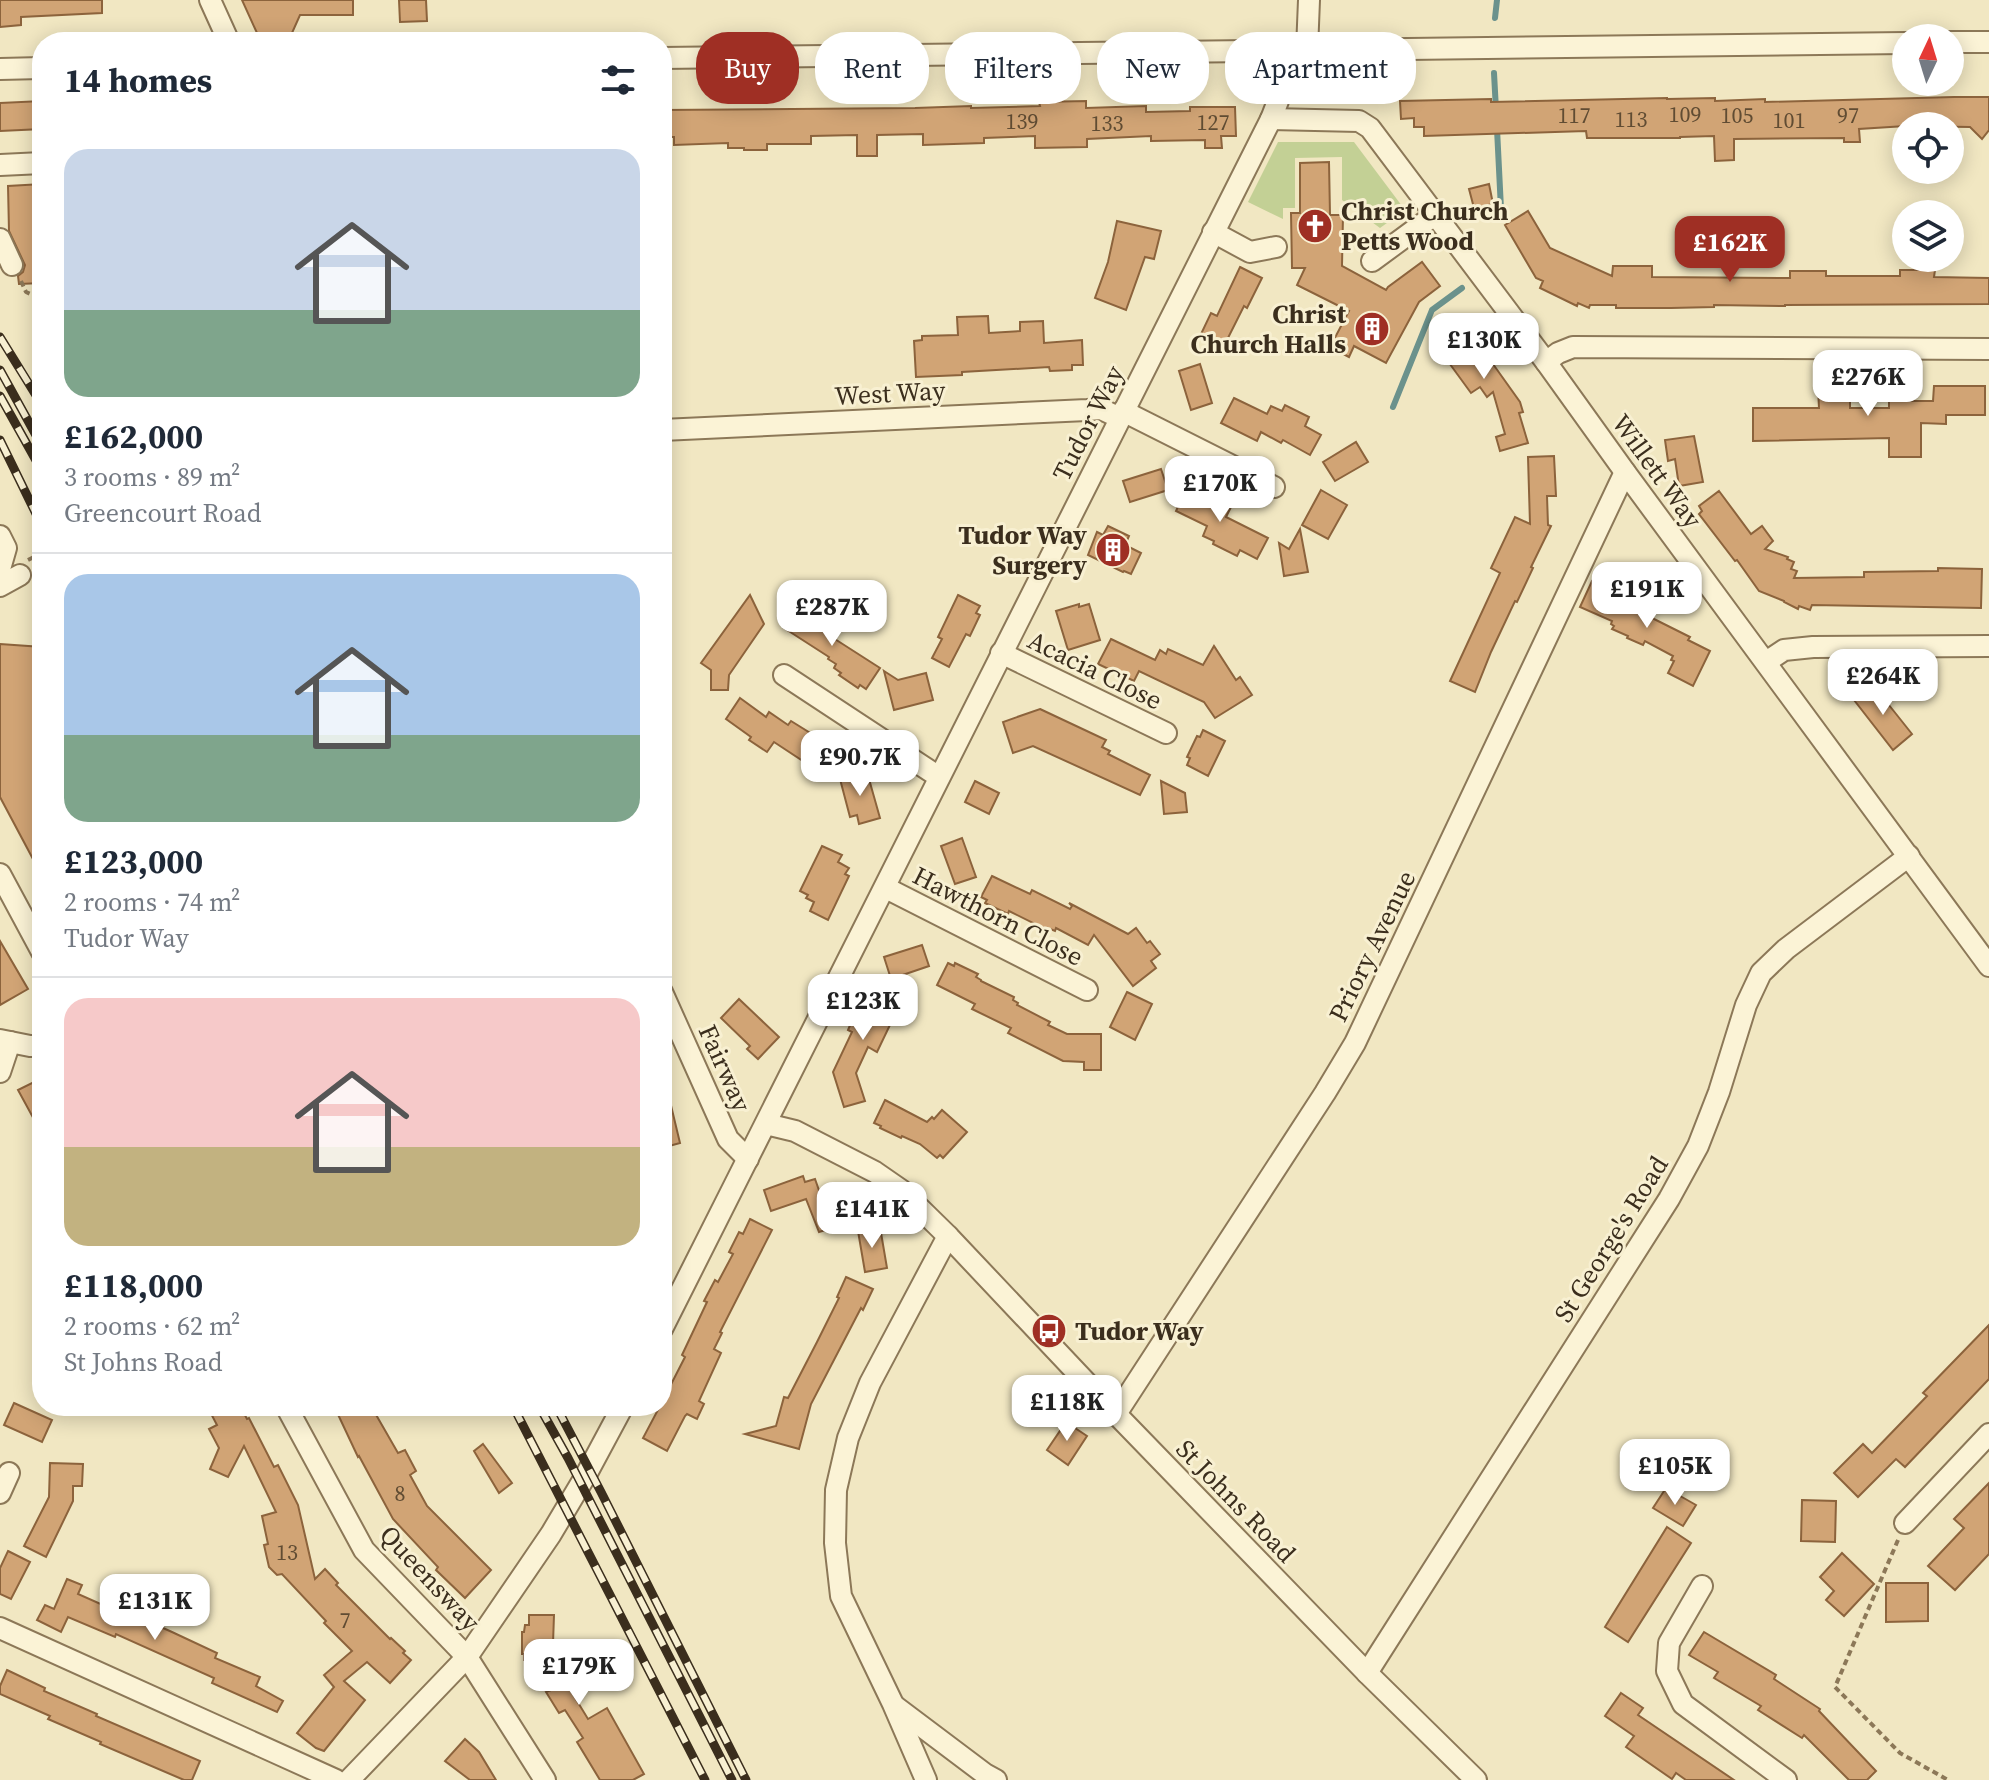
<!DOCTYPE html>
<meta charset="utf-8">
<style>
body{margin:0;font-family:"Source Serif 4",serif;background:#f6f6f7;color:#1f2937;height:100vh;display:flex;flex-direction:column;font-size:30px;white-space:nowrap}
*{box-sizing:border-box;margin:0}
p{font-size:26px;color:#747a83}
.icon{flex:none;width:44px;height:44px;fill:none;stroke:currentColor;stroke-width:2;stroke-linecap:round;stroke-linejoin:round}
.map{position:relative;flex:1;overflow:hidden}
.side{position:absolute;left:32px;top:32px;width:640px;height:1384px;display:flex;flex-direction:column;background:#fff;border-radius:32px;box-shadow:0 4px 20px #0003}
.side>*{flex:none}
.guide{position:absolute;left:696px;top:32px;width:760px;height:72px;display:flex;gap:16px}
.needle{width:52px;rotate:4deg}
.tools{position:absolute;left:1892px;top:24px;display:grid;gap:16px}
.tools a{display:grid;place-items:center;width:72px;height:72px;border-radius:50%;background:#fff;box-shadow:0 4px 20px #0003;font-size:40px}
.price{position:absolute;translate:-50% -68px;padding:0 18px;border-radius:16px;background:#fff;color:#222;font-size:26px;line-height:52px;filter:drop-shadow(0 2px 4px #0008)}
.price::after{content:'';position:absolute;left:50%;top:48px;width:24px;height:18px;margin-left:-12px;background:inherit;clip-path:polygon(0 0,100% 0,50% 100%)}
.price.active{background:#9f2f24;color:#fff}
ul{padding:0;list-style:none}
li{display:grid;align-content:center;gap:16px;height:424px;padding:0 32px}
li+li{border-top:2px solid #e0e1e3}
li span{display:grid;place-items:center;height:248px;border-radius:24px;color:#555}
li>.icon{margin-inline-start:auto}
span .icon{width:144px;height:144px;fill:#fffc;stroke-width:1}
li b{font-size:34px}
h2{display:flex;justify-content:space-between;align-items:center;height:96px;padding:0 32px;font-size:34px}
.tag{padding:0 28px;border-radius:32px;background:#fff;box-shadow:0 4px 20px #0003;font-size:28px;line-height:72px}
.tag.active{background:#9f2f24;color:#fff}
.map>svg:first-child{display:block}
.green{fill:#c3d095}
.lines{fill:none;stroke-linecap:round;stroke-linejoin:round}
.stream{stroke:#6b928c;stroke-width:6}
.building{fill:#d1a475;stroke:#8c633c;stroke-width:2}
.minor-casing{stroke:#8c7858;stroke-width:24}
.path{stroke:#8c7858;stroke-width:4;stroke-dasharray:6 4;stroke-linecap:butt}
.minor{stroke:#fbf3d6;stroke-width:20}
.rail-casing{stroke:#3b2e1d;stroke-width:9}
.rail{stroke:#f8f0d2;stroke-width:6;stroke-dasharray:18;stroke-linecap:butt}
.labels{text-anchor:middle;stroke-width:6;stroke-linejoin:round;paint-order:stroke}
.number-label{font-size:22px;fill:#604c33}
.poi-label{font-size:26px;font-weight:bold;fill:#3b2e1d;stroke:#f8f0d2;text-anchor:start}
.street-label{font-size:26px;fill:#3b2e1d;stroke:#f8f0d2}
</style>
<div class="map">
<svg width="1989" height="1780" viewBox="0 0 1989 1780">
<rect width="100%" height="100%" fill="#f1e7c2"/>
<path class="green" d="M1278 142H1354L1405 210 1380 228 1342 200V157L1295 158V208H1283V219L1248 202Z"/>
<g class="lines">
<g class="stream">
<path d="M1495 18 1497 0"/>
<path d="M1494 73 1496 110"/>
<path d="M1497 129 1501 209"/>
<path d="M1393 407 1432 310 1462 288"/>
</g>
</g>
<g class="building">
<path d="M0 0H102V13L21 17V25L0 27Z"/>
<path d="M242 0H353V15H300L292 33H257Z"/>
<path d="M399 0H426L427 21 400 22Z"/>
<path d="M1954 97H1989V130L1982 139 1970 127 1906 126 1859 129 1860 142H1844V138L1734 139V160L1715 161 1714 136 1680 137V138H1587L1586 131 1424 136V127H1414V118L1401 119 1400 101 1491 99V102L1667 98V99L1715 98V101L1765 99V102Z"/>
<path d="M42 101V129L0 131V103Z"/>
<path d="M1086 101V108L1146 106V112L1190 111V107H1235L1236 136H1221L1222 148H1205V140L1151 141V136L1087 139V147L1035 148V136L984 138V143L923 145V134L877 135V156H857V135L811 136V144H767V150H744V148H728V143L674 145V137H662V110L915 108 971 106V108L1040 106 1039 102Z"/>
<path d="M1329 162 1330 215H1343L1342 266 1386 290 1388 287 1422 262 1440 286 1419 302 1386 363 1354 346 1349 357 1330 347 1349 311 1297 285 1305 268H1292L1291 213H1300V163Z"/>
<path d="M42 184V283L19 284 18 276 23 272 25 265 9 231 8 186Z"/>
<path d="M1489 184 1493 204 1474 208 1469 189Z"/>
<path d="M1528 211 1550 248 1612 276 1613 266H1652V277L1790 278V271H1826V276H1900V270H1935L1934 277 1989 278V304L1785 305V306L1714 305V307L1671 308H1616V305H1590L1589 308 1578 303 1577 306 1540 288 1543 281 1536 278 1505 225Z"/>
<path d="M1117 221 1161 231 1154 259 1145 257 1126 310 1095 298 1108 262Z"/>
<path d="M1240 267 1262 278 1247 308 1244 306 1224 346 1201 334 1211 313 1217 316Z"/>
<path d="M988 316 989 333 1020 331V322L1043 321 1044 343 1082 340 1083 365H1072V370L1050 371 1049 367 962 372V375L916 377 914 341 922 340V336L958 335 957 317Z"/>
<path d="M1456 320 1469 337 1471 336 1483 350 1520 402 1523 412 1519 413 1528 443 1500 451 1496 437 1505 434 1493 392 1487 397 1480 387 1471 393 1436 345 1444 338 1439 331Z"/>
<path d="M1200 364 1212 403 1191 410 1179 371Z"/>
<path d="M1934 386H1985V415H1946V424L1921 423V457H1889V438L1753 441V408H1819L1818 388 1850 387V408H1889V401H1933Z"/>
<path d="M1234 398 1267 414 1271 406 1282 411 1285 405 1309 417 1305 426 1321 435 1310 455 1283 440 1281 443 1261 432 1257 441 1221 423Z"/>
<path d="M1694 436 1703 482 1679 486 1675 459 1668 461 1665 440Z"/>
<path d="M1356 442 1368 462 1335 481 1323 462Z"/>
<path d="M1554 456 1556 496H1547L1548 525 1551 526 1531 567 1533 568 1517 602 1515 601 1491 652 1475 692 1450 681 1500 573 1491 568 1515 517 1530 524 1528 457Z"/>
<path d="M1161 469 1168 490 1130 502 1123 481Z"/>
<path d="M1188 485 1231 507 1226 517 1268 538 1257 559 1240 550 1237 556 1213 544 1214 541 1203 536 1207 526 1176 511Z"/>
<path d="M1321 490 1347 505 1328 539 1302 525Z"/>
<path d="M1719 491 1751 534 1762 526 1773 541 1765 549 1788 557 1787 559 1794 562 1791 569 1797 571 1794 578 1864 577V572L1938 571V568L1982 569 1981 608 1812 605 1810 610 1799 606 1798 609 1784 602V601L1759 591 1737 560 1735 561 1699 514 1702 511 1699 506Z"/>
<path d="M1108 526 1129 536 1125 545 1141 553 1131 574 1124 571 1123 572 1088 555 1097 532 1103 535Z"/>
<path d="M1300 529 1308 572 1284 576 1279 543 1289 549Z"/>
<path d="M1592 581 1599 584 1600 582 1634 598 1630 607 1690 637 1688 640 1710 651 1693 686 1668 673 1674 661 1671 660 1673 656 1645 641 1643 645 1627 638 1628 636 1612 629 1614 626 1611 624 1612 621 1580 607Z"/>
<path d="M750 595 764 624 729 675 728 690H711V670L701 663Z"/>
<path d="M958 595 980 606 976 613 980 615 970 636 966 634 949 667 932 658 942 639 938 637Z"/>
<path d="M1079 604V607L1089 604 1100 640 1068 650 1056 611Z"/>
<path d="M798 606 831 626 827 634 880 668 866 689 860 685 858 688 839 675 841 673 834 668 836 664 828 659 829 657 784 628Z"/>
<path d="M1111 639 1155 660 1160 650 1166 654 1168 649 1203 665 1214 646 1236 680 1240 677 1252 695 1215 718 1204 702 1139 671 1134 681 1098 664Z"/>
<path d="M0 644 42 647V876L0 797Z"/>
<path d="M884 671 898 680 926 673 933 700 894 710Z"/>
<path d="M1873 685 1912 734 1893 750 1854 700Z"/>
<path d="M740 698 766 717 769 712 788 725 791 721 823 741 822 744 828 748 815 769 774 742 767 752 749 740 751 737 726 719Z"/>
<path d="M1040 709 1106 740 1102 747 1110 751 1108 754 1150 775 1140 795 1033 746 1013 753 1003 722Z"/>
<path d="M1203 730 1225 741 1208 776 1187 765 1190 758 1187 757 1197 736 1200 737Z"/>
<path d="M867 772 880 818 859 824 857 815 850 817 840 779Z"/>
<path d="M975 781 999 793 989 814 965 802Z"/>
<path d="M1161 781 1185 793 1187 812 1164 814Z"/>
<path d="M962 838 976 877 955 884 941 846Z"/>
<path d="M822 846 842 855 838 862 849 868 845 874 849 876 828 920 810 911 814 902 806 898 808 895 800 891Z"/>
<path d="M992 876 1030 894 1032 890 1070 909 1072 906 1069 903 1128 934 1136 928 1147 943 1150 941 1160 954 1151 961 1156 968 1133 986 1094 935 1088 945 1056 928 1055 931 1048 928 1047 930 1009 911 1008 914 985 903 987 900 981 897Z"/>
<path d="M0 941 28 989 0 1005Z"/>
<path d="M922 945 929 966 891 979 884 957Z"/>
<path d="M948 963 954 966 955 963 978 974 976 977 981 980V981L1014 997 1013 1000 1018 1003 1017 1005 1050 1022 1048 1025 1067 1034H1101V1070H1084V1062L1063 1061 1008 1033 1011 1028 972 1009 975 1004 937 985Z"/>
<path d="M868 988 900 1004 877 1052 868 1047 856 1073 865 1101 844 1107 833 1072 852 1032 848 1030 851 1023 846 1021 857 1000 861 1002Z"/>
<path d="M1127 992 1152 1004 1135 1040 1110 1027Z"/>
<path d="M739 999 779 1037 758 1059 747 1049 750 1046 721 1018Z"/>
<path d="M42 1078V1134L18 1090Z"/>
<path d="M668 1093 680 1143 662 1148V1094Z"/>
<path d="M885 1100 927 1122 932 1117 934 1119 942 1110 967 1132 943 1158 940 1155 937 1158 920 1144 902 1136 901 1138 880 1128 881 1126 874 1123Z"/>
<path d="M803 1176 805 1182 815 1179 828 1216 838 1196 859 1206 847 1230 830 1221 832 1228 819 1232 806 1199 771 1211 764 1190Z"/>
<path d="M750 1219 772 1230 720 1332 722 1333 714 1349 721 1353 699 1401 704 1404 697 1419 687 1414 685 1416 667 1451 643 1438 660 1406H662V1402L685 1357 682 1355 707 1302 704 1301 715 1280 718 1282 733 1254 729 1252 739 1232 743 1234Z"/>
<path d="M880 1227 887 1268 865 1272 858 1231Z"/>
<path d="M846 1277 873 1289 863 1310 861 1308 811 1404 799 1449 745 1434 776 1426 784 1397 788 1398 817 1342 839 1298 837 1297Z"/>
<path d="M1989 1325V1379L1905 1467 1896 1459 1858 1497 1834 1473 1863 1444 1872 1453 1927 1396 1923 1393Z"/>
<path d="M14 1403 52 1420 42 1442 4 1425Z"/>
<path d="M207 1406H240L247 1419 249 1418 274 1467 278 1465 298 1505 315 1579 325 1569 338 1583 336 1585 390 1639 391 1638 405 1651 403 1653 411 1660 390 1683 367 1662 344 1681 365 1700 324 1751 316 1748 297 1733 334 1687 324 1675 352 1651 324 1623 326 1621 282 1574 277 1575 269 1567 264 1545 268 1544 262 1516 276 1512 244 1446 228 1477 210 1469 219 1448 209 1429 217 1425Z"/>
<path d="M334 1406H371L398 1453 405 1450 416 1471 410 1475 427 1506 491 1570 465 1598 436 1570 438 1567 393 1519 359 1456 358 1457Z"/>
<path d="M1066 1422 1087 1436 1068 1465 1047 1450Z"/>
<path d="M483 1444 512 1483 499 1493 474 1451Z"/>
<path d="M50 1463 83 1464 82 1486H73V1501L46 1557 24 1546 49 1497Z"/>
<path d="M1989 1483V1554L1955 1590 1928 1566 1964 1528 1954 1519Z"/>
<path d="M1666 1488 1696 1505 1683 1526 1653 1508Z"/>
<path d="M1802 1500 1836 1501 1835 1542 1801 1541Z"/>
<path d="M1667 1527 1691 1543 1628 1642 1605 1627Z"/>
<path d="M8 1551 30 1562 11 1599 0 1594V1568Z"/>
<path d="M1842 1553 1874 1584 1844 1616 1826 1600 1834 1591 1820 1577Z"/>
<path d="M67 1579 82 1585 78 1594 132 1618 134 1615 172 1632 217 1653 215 1658 260 1677 256 1686 283 1701 277 1712 212 1683 214 1678 116 1634 115 1637 68 1617 61 1632 37 1620 45 1605 54 1609Z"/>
<path d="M1886 1583H1928V1621L1886 1622Z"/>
<path d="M529 1615H554L553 1644 560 1645V1673L588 1719 607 1708 644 1774 633 1780H600L577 1742 583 1738 565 1710 559 1713 546 1692 551 1690 528 1660H524V1654H522V1632H524L525 1625H529Z"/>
<path d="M1704 1632 1776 1675 1774 1679 1820 1709 1819 1711 1876 1771 1867 1780H1849L1804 1735 1802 1738 1758 1710 1761 1706 1714 1678 1718 1672 1689 1655Z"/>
<path d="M7 1670 45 1688 44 1691 97 1714 96 1716 200 1761 192 1780H184L100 1744 101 1742 48 1719 50 1716 0 1694V1686Z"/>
<path d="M1621 1693 1643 1708 1638 1715 1734 1780H1686L1676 1773 1672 1779 1626 1747 1634 1736 1605 1716Z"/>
<path d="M465 1739 479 1752 496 1780H470L445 1761Z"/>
</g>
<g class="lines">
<defs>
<g id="minor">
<path d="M210 0 229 42"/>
<path d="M1950 42H1989"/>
<path d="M1307 50 1309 0"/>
<path d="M662 58 1906 43"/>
<path d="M0 69 42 68"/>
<path d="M1271 119 1359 121 1370 128 1546 362 1625 472 1989 966"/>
<path d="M0 165 42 163"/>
<path d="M1213 232 1250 252 1276 247"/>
<path d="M0 239 12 265"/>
<path d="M1372 261 1436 214"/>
<path d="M1546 362 1558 353 1573 347 1989 349"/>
<path d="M1123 411 1274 487"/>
<path d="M662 430 1087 410 1101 409 1120 418"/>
<path d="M0 536 6 548 0 569"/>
<path d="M0 586 20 575"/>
<path d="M1001 653 1166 733"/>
<path d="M1766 662 1784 650 1813 647 1989 646"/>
<path d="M784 675 939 777"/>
<path d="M0 874 42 952"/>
<path d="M886 888 1087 990"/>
<path d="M662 992 728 1139 748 1159"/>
<path d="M0 1040 30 1046H42"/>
<path d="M0 1072 10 1042"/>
<path d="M766 1124 795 1131 875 1172 901 1190 948 1236 1116 1414 1367 1673 1476 1780"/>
<path d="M662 1329 1271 119 1278 101V51"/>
<path d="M286 1406 364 1550 467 1657 545 1780"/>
<path d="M1116 1414 1325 1093 1355 1043 1625 472"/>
<path d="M0 1493 9 1473"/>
<path d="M1905 1523 1989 1434"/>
<path d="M1702 1586 1669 1643 1667 1671 1683 1704 1786 1780"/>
<path d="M0 1628 336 1780"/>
<path d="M1367 1673 1669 1199 1698 1146 1719 1092 1746 1005 1761 973 1786 949 1909 856"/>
<path d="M896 1707 985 1774 996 1780"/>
<path d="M349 1780 467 1657 551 1534 586 1475 623 1406"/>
<path d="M926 1780 893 1704 841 1596 835 1543 836 1490 848 1438 870 1383 948 1236"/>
</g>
</defs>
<use href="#minor" class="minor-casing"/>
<g class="path">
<path d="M21 281 26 292 42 299"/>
<path d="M28 560 38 555 42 564"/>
<path d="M1898 1540 1835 1687 1900 1753 1948 1780"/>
</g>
<use href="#minor" class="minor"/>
<defs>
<g id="rail">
<path d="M0 337 42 405"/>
<path d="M0 370 42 446"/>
<path d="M0 396 42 471"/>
<path d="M0 440 42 526"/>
<path d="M513 1406 705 1780"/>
<path d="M539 1406 568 1458 732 1780"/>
<path d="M556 1406 601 1492 746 1780"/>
</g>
</defs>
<use href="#rail" class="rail-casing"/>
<use href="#rail" class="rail"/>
</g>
<defs>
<symbol id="church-disc" viewBox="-11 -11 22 22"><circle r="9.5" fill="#9f2f24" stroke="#f8f0d2"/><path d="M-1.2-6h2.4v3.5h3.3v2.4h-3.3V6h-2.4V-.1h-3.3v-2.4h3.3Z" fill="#fff"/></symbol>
<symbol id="building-disc" viewBox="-11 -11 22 22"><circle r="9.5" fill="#9f2f24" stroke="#f8f0d2"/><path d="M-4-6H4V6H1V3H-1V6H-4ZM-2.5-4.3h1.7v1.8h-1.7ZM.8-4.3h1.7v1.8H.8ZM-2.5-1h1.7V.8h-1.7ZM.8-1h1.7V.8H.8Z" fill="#fff"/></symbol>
<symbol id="bus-disc" viewBox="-11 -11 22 22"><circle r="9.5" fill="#9f2f24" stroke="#f8f0d2"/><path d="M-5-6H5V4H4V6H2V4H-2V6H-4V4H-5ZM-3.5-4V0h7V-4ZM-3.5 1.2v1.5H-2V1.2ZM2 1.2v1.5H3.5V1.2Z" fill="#fff"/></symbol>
</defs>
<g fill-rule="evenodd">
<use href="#church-disc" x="1295" y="206" width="40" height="40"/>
<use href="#building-disc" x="1352" y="309" width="40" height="40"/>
<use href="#building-disc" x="1093" y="530" width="40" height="40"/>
<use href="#bus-disc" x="1029" y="1311" width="40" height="40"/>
</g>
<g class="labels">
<g class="number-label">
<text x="1685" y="122">109</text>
<text x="1574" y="123">117</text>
<text x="1737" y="123">105</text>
<text x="1848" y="123">97</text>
<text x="1631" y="127">113</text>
<text x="1789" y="128">101</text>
<text x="1022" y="129">139</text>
<text x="1213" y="130">127</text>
<text x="1107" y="131">133</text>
<text x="400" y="1501">8</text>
<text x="287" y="1560">13</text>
<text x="345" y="1628">7</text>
</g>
<g class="poi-label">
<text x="1341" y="220">Christ Church<tspan x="1341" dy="30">Petts Wood</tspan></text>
<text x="1346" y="323" text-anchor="end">Christ<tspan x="1346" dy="30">Church Halls</tspan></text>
<text x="1087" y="544" text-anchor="end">Tudor Way<tspan x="1087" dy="30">Surgery</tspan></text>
<text x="1075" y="1340">Tudor Way</text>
</g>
<g class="street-label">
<text transform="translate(890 393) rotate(-3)" y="9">West Way</text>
<text transform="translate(1088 423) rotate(-63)" y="9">Tudor Way</text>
<text transform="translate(1657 471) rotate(54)" y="9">Willett Way</text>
<text transform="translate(1095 670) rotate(26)" y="9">Acacia Close</text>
<text transform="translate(998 916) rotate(27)" y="9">Hawthorn Close</text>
<text transform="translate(1372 946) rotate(-64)" y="9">Priory Avenue</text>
<text transform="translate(725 1068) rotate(66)" y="9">Fairway</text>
<text transform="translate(1611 1239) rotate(-58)" y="9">St George's Road</text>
<text transform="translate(1236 1501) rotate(46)" y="9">St Johns Road</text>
<text transform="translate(430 1578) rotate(47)" y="9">Queensway</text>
</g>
</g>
</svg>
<div class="tools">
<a><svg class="needle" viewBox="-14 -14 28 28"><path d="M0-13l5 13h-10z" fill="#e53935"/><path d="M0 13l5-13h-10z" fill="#747a83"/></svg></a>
<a><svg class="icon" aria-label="locate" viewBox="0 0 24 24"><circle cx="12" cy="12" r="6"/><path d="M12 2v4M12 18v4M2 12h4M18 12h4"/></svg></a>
<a><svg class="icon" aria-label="layers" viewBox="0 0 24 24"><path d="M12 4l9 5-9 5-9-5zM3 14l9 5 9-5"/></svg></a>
</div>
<b class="price active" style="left:1730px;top:284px">£162K</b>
<b class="price" style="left:1484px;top:381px">£130K</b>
<b class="price" style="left:1868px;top:418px">£276K</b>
<b class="price" style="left:1220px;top:524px">£170K</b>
<b class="price" style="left:1647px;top:630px">£191K</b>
<b class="price" style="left:832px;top:648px">£287K</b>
<b class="price" style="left:1883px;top:717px">£264K</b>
<b class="price" style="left:860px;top:798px">£90.7K</b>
<b class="price" style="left:863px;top:1042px">£123K</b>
<b class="price" style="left:872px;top:1250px">£141K</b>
<b class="price" style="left:1067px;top:1443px">£118K</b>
<b class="price" style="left:1675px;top:1507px">£105K</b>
<b class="price" style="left:155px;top:1642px">£131K</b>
<b class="price" style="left:579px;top:1707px">£179K</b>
<div class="guide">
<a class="tag active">Buy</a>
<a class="tag">Rent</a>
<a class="tag">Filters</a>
<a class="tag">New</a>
<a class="tag">Apartment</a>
</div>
<section class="side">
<h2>14 homes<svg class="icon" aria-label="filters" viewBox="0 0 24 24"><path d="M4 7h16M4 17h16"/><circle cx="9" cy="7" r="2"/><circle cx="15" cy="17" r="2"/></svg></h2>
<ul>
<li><span style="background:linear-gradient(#c9d6e8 65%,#7fa58c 0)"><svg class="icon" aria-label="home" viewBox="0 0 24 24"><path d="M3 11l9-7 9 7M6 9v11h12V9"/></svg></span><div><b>£162,000</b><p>3 rooms · 89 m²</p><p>Greencourt Road</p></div></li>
<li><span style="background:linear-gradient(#a9c7e8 65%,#7fa58c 0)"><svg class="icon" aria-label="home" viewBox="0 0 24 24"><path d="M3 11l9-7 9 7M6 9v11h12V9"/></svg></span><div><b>£123,000</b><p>2 rooms · 74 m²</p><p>Tudor Way</p></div></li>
<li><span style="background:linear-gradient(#f6c9c9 60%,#c2b280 0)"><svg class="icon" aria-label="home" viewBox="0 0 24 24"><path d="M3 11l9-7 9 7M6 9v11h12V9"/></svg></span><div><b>£118,000</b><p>2 rooms · 62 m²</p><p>St Johns Road</p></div></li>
</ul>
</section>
</div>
